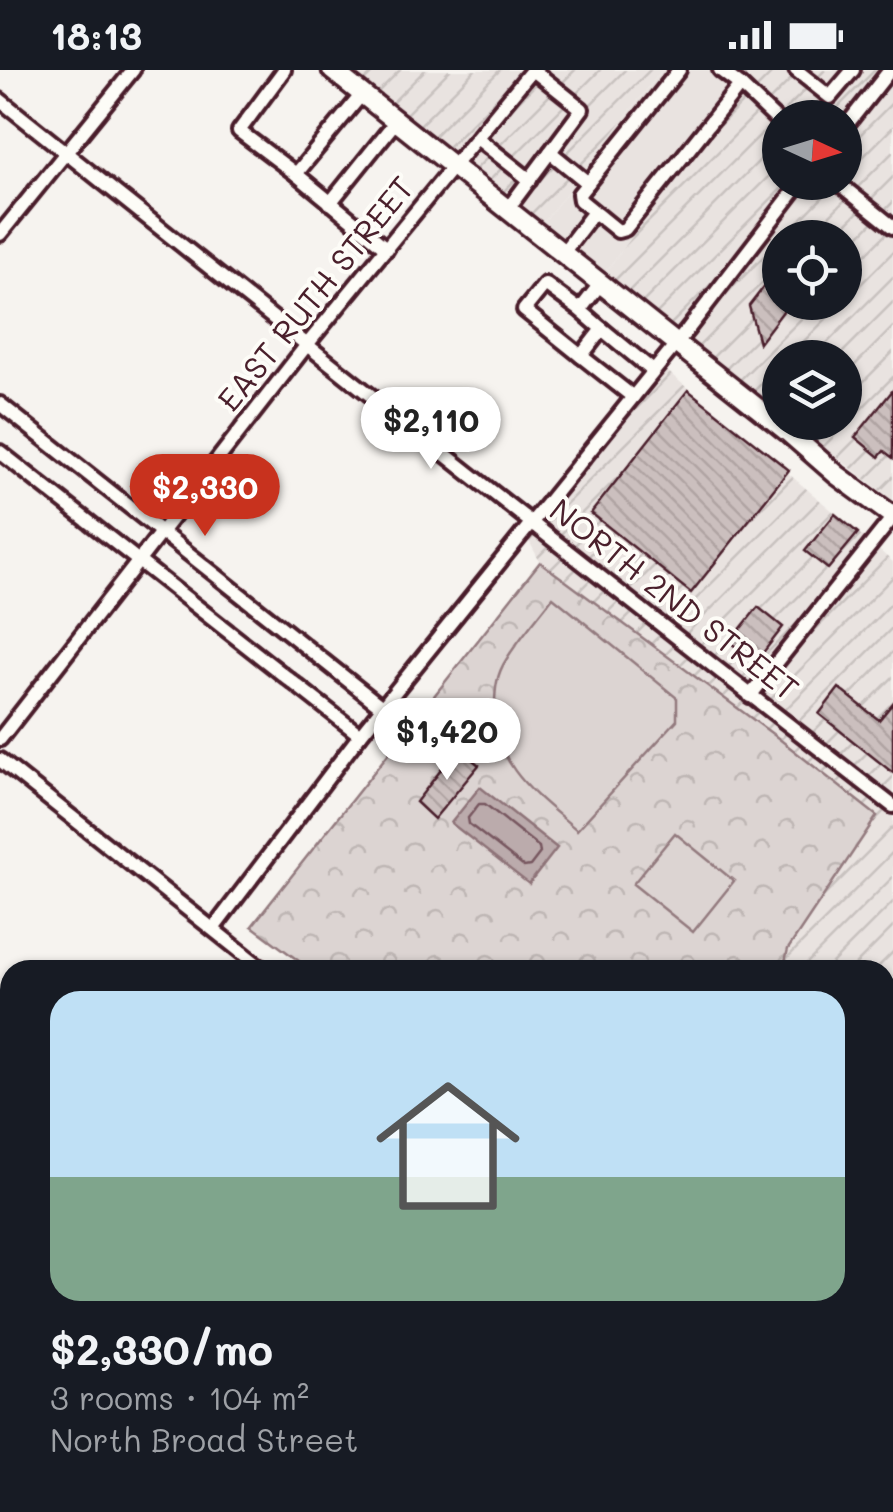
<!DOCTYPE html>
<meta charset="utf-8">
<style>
body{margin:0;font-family:Mali,sans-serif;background:#242831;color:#f1f3f6;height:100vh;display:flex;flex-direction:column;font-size:38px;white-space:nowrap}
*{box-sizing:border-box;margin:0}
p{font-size:32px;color:#9ea1a6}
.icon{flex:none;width:55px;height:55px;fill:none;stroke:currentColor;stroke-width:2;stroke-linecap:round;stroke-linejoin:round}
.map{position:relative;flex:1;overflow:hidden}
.sheet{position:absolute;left:0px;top:890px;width:895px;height:552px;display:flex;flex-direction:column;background:#171b24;border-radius:30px 30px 0 0;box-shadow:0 2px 8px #0004}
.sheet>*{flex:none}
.needle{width:65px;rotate:94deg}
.tools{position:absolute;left:762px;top:30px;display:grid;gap:20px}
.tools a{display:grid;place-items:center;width:100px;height:100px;border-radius:50%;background:#171b24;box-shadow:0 2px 8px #0004;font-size:50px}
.price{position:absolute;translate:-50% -85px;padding:0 22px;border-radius:35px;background:#fff;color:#222;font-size:32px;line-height:65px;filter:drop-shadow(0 2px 5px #0008)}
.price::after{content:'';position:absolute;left:50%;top:60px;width:30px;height:22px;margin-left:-15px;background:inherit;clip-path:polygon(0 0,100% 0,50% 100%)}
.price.current{background:#c8321e;color:#fff}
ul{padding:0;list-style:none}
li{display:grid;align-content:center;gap:20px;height:530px;padding:0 50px}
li+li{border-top:2px solid #363941}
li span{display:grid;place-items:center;height:310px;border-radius:30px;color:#555}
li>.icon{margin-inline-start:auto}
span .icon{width:180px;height:180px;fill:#fffc;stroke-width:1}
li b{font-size:42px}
.status{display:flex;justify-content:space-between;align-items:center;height:70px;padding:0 50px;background:#171b24;direction:ltr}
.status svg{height:28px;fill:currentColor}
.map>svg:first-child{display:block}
.built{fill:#e9e3e0}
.industrial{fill:url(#industrial-furrows);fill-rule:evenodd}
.park{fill:url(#park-crowns);stroke:#937a7e;stroke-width:2.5}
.pitch{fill:#dcd4d2;stroke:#937a7e;stroke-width:2.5}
.water{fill:#bbabac;stroke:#8e7378;stroke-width:2.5}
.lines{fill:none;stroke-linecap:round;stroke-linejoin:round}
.shore{stroke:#77575f;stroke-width:2.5}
.building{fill:url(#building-back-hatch);stroke:#4a1f2b;stroke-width:2.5}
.minor-casing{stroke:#4a1f2b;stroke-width:20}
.major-casing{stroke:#4a1f2b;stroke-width:25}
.minor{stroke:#fdfcf7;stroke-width:12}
.major{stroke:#fdfcf7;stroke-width:18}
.labels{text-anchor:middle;stroke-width:8;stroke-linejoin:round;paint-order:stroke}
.street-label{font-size:32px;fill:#4a1f2b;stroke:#fdfcf7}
</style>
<div class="status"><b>18:13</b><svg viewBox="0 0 49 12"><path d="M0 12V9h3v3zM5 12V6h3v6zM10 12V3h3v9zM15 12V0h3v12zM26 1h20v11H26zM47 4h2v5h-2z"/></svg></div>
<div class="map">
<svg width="893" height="1442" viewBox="0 0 893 1442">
<defs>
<pattern id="industrial-furrows" width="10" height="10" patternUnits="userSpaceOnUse" patternTransform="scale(2.5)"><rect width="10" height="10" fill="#e9e3e0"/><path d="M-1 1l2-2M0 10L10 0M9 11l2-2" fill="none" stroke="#c9c2c0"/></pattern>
<pattern id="park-crowns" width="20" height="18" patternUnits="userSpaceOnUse" patternTransform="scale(2.5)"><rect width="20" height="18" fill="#dcd4d2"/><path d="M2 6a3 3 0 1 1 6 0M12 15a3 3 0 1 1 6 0" fill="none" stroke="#beb6b4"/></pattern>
<pattern id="building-back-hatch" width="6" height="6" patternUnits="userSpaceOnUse" patternTransform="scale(2.5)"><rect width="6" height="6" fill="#cbbfbe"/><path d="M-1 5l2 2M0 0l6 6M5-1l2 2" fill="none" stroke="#b0a4a3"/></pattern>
</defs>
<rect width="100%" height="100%" fill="#f6f3ef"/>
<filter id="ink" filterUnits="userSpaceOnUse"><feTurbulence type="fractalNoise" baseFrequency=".01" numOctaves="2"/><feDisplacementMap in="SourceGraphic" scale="20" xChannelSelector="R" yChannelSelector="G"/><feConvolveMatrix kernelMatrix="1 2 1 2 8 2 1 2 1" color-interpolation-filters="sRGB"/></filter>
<g filter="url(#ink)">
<path class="built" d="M662 0H716L744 22 602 206 540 157Z"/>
<g class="industrial">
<path d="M346 0H662L540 157Z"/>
<path d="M716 0H893V430L792 353 845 352V288H780V343L602 206 744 22ZM780 48H845V112H780ZM780 168H845V232H780Z"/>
<path d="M666 300 893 492V968L885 967V900H783L788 879 877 746 778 668 540 492 526 465Z"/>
</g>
<path class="park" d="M540 492 778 668 877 746 788 879 783 900H311L252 856Z"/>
<g class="pitch">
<path d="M553 527 677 628V650L577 760C535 724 493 696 495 635 495 618 497 604 506 590 520 567 538 547 553 527Z"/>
<path d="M675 763 734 811 693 862 633 814Z"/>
</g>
<path class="water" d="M480 717 557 778 529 814 451 753Z"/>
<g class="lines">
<path class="shore" d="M479 734H485L539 777 540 783 530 796 524 797 469 754 468 748Z"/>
</g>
<g class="building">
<path d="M773 205 780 211V232H790L759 273 749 236Z"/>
<path d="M688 320 789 400 691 523 591 443Z"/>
<path d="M893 320V388L884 381 879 387 855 367Z"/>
<path d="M835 444 858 463 828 499 805 481Z"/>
<path d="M758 537 783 557 755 593 730 572Z"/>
<path d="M839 618 879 650 893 633V703L819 644Z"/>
<path d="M458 678 479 695 434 749 416 732Z"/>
</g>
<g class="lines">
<defs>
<g id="minor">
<path d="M284 0 239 61 296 104 362 24"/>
<path d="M679 0 579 124 580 130 618 161 625 159 740 15 720 0"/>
<path d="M796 0 830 27 853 0"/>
<path d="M740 15 780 53"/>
<path d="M0 30C296 267 593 503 893 736"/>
<path d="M845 57 890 0"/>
<path d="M477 68 530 110"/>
<path d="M550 82 588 113"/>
<path d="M296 104 387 179"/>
<path d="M837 112 893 157"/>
<path d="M330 133 396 51"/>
<path d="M507 140 582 39 533 0"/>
<path d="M0 164 133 0"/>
<path d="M562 184 594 142"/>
<path d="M580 240 545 214 524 240 581 286 602 259 580 240 600 214"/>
<path d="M602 259 653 301"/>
<path d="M581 286 633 327"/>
<path d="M0 334 383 638"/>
<path d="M0 382 360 665"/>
<path d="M750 626 893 447"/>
<path d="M0 669 306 276 532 0"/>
<path d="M0 690 264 900"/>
<path d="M213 859 360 665 688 259 801 112"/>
<path d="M885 950 893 952"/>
<path d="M885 990 893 992"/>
<path d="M885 1110 893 1111"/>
<path d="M885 1225 893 1227"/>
<path d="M242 1432 249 1442"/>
<path d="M145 1442 166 1432"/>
</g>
<path id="major" d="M332 0 789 363 837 405 893 446"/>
</defs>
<use href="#minor" class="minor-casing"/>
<use href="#major" class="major-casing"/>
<use href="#minor" class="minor"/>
<use href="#major" class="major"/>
</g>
</g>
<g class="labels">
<g class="street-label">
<text transform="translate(316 224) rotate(-51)" y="11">EAST RUTH STREET</text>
<text transform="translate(674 530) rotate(38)" y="11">NORTH 2ND STREET</text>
</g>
</g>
</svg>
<div class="tools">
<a><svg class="needle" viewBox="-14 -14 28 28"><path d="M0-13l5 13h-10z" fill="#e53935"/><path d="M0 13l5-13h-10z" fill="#9ea1a6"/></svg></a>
<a><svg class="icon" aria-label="locate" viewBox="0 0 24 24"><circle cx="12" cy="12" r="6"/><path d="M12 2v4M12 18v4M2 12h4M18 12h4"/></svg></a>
<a><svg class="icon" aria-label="layers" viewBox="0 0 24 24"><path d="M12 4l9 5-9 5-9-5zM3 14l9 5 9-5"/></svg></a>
</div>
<b class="price" style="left:431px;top:402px">$2,110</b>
<b class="price current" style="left:205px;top:469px">$2,330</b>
<b class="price" style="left:447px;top:713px">$1,420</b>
<section class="sheet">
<ul>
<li><span style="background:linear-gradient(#bfe0f5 60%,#7fa58c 0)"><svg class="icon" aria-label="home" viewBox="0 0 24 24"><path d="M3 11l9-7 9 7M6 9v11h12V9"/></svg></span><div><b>$2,330/mo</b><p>3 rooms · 104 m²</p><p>North Broad Street</p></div></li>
</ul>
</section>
</div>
